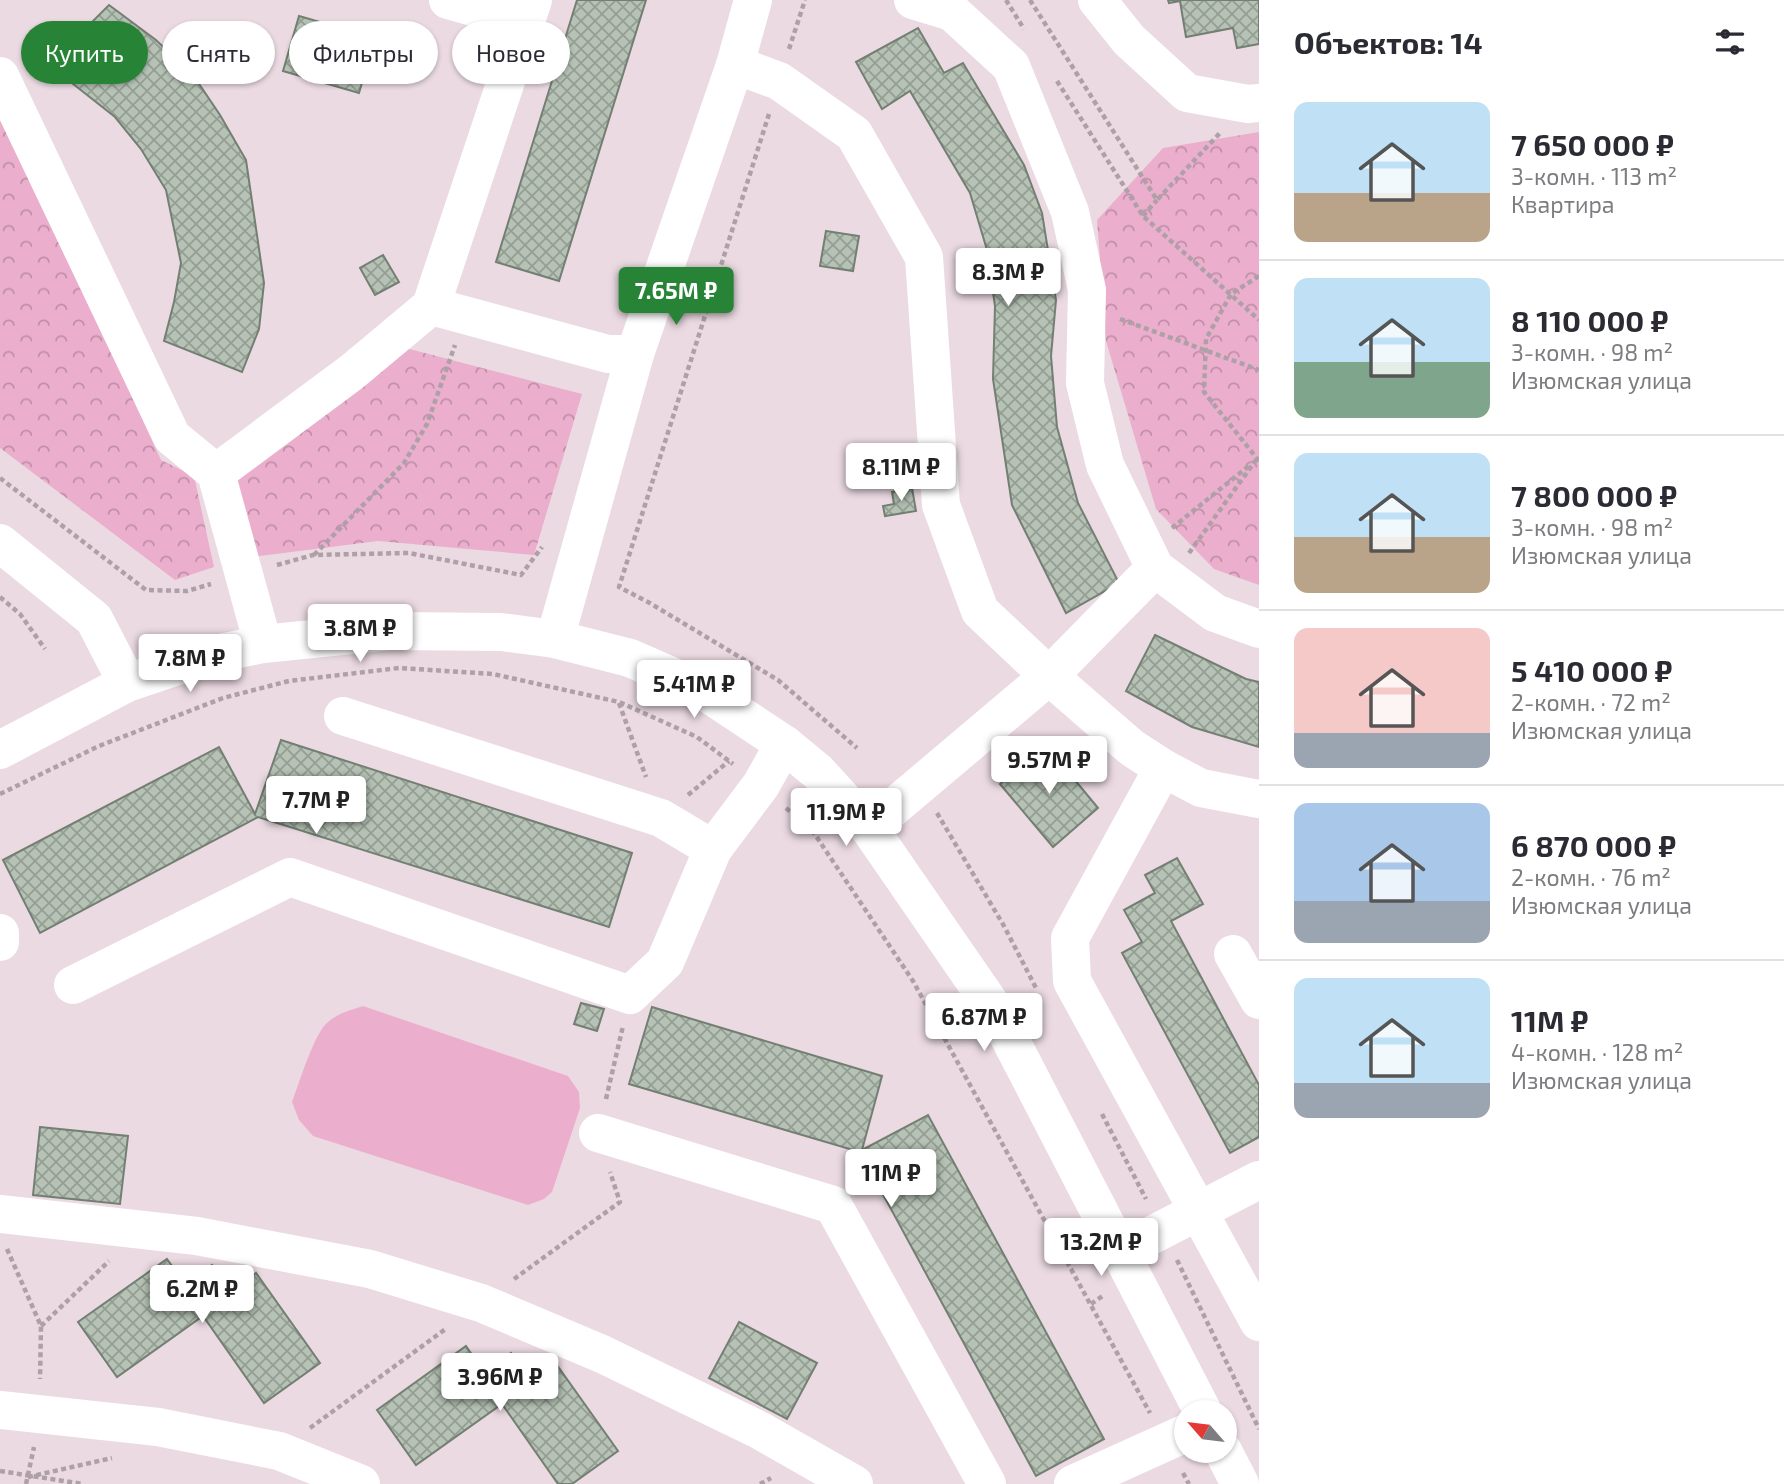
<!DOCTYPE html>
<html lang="ru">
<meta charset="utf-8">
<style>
body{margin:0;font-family:"Exo 2",sans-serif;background:#f2f2f3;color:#2b2b33;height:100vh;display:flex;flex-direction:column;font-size:26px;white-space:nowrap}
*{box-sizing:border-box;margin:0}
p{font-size:23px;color:#7c7c81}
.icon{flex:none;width:38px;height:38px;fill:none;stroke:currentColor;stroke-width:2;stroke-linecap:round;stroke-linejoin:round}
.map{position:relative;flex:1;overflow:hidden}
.panel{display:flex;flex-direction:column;background:#fff;width:525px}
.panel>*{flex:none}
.top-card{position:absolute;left:21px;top:21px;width:665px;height:63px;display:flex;gap:14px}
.needle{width:46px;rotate:298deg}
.tools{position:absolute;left:1174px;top:1400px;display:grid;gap:14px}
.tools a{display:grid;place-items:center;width:63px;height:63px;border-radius:50%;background:#fff;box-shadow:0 2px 5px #0004;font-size:35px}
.price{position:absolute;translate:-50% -60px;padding:0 16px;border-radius:7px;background:#fff;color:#222;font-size:23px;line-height:46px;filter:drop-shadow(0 2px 4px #0008)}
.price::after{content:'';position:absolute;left:50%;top:42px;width:21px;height:16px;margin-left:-10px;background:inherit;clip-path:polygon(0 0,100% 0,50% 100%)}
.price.current{background:#278335;color:#fff}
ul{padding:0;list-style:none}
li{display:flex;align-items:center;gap:21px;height:175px;padding:0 35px}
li+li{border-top:2px solid #e1e1e2}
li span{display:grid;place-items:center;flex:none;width:196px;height:140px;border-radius:14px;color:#555}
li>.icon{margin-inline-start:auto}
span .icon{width:84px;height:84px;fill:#fffc;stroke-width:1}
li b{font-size:30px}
h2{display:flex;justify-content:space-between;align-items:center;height:84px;padding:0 35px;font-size:30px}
.tag{padding:0 24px;border-radius:32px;background:#fff;box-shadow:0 2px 5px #0004;font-size:24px;line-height:63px}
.tag.current{background:#278335;color:#fff}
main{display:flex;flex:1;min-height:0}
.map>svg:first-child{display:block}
.park{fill:url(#park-crowns)}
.pitch{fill:#ebafcd}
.building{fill:url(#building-cross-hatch);stroke:#737f73;stroke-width:2}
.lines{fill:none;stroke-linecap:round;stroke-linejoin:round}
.path{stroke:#aea0a7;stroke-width:4.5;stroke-dasharray:5 3.5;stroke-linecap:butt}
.minor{stroke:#fff;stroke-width:38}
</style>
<main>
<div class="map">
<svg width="1259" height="1484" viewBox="0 0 1259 1484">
<defs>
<pattern id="park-crowns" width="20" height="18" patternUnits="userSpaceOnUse" patternTransform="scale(1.75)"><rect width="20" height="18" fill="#ebafcd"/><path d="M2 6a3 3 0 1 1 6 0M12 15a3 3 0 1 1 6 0" fill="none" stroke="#bf8ea7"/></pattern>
<pattern id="building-cross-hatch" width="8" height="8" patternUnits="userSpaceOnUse" patternTransform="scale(1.75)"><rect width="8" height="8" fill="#b5c2b5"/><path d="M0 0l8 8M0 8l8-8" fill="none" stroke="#949e93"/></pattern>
</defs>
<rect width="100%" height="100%" fill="#ebdae2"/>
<g class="park">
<path d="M0 108 161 460 194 476 214 567 175 580 0 448Z"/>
<path d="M1259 132V585L1214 569 1156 509 1106 341 1097 220 1163 148Z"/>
<path d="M398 346 582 394 534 555 378 541 253 557 232 475Z"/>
</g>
<path class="pitch" d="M363 1006 568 1076 579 1092 580 1108 552 1192 544 1199 528 1205 313 1136 299 1120 292 1102C299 1084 314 1033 328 1022 338 1013 351 1010 363 1006Z"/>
<g class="building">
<path d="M577 0H646L559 281 496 262Z"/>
<path d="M1168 0H1259V44L1237 48 1233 28 1186 37 1180 1 1169 3Z"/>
<path d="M109 5 156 40 193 75 220 115 246 160 264 283 259 329 242 372 164 341 174 302 181 263 166 190 141 149 115 117 49 65Z"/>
<path d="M299 16 375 38 359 93 283 71Z"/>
<path d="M918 28 944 73 963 63 1024 165 1042 213 1056 300 1051 356 1057 427 1078 503 1119 583 1066 613 1012 505 993 379 995 306 987 250 970 193 910 91 882 109 856 62Z"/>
<path d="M826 231 859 236 853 271 820 266Z"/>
<path d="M383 255 399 282 375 295 360 268Z"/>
<path d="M912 488 916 511 885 516 883 506 894 504 892 492Z"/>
<path d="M1155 635 1246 679 1259 682V747L1192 727 1126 691Z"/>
<path d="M281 740 632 853 609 927 258 817 40 933 3 860 219 747 255 814Z"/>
<path d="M1046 745 1098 808 1053 847 1000 784Z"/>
<path d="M1177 858 1203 904 1171 921 1259 1085V1137L1230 1153 1122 953 1142 942 1124 910 1155 893 1145 875Z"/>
<path d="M581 1003 604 1009 597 1031 574 1024Z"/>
<path d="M652 1007 882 1076 862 1150 928 1115 1104 1439 1036 1476 860 1152 629 1084Z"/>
<path d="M40 1127 128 1136 120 1204 33 1195Z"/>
<path d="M167 1259 185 1284 212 1265 230 1291 256 1273 320 1363 264 1403 203 1316 117 1377 78 1322Z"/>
<path d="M739 1322 817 1363 787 1419 709 1378Z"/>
<path d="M466 1346 484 1372 511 1353 529 1379 554 1361 618 1451 572 1484H558L502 1404 416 1465 377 1410Z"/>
</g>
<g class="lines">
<g class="path">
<path d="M1006 0 1024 29"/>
<path d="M1030 0 1157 200 1220 133"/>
<path d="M789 49 805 0"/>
<path d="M1057 81 1143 216 1259 320"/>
<path d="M769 114 619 587 648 602 778 680 857 748"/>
<path d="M1143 216 1157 200"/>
<path d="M1259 276 1231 294 1206 339 1204 392 1259 461"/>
<path d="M1120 319 1259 370"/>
<path d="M0 478 146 590 187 591 211 584"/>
<path d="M1172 528 1250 465"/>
<path d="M1189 553 1256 460"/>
<path d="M314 555 404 463 427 424 455 345"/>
<path d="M277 565 313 555 409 553 521 575 542 547"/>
<path d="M0 597 20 614 45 649"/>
<path d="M619 703 646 777"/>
<path d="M0 794 99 746 223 698 289 681 399 668 493 674 619 702 697 737 733 764"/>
<path d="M688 795 729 761"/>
<path d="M786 808 814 833 913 981 1150 1413"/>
<path d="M937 813 1004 926 1036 988"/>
<path d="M606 1099 623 1026"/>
<path d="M1102 1114 1146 1199"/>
<path d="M7 1249 41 1326 40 1379"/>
<path d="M1177 1260 1259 1429"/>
<path d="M514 1279 620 1202 610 1172"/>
<path d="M1091 1304 1104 1295"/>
<path d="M41 1326 109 1261"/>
<path d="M310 1428 447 1328"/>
<path d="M0 1471 83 1484"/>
<path d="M1183 1473 1189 1484"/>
<path d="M28 1477 112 1458"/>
<path d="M26 1484 34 1447"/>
<path d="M760 1484 771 1478"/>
</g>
<g class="minor">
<path d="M448 0 526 22"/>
<path d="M533 0 431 306 608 354H635"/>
<path d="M1097 0 1129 40 1187 93 1248 104 1259 103"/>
<path d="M735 65 779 81 854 134 924 257 941 505 980 611 1049 676 1132 748 1163 768 1201 788 1259 799"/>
<path d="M0 76 172 437 216 473 263 644"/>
<path d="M216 473 352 372 431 306"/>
<path d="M0 543 94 619 127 683"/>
<path d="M1155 568 1215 613 1259 629"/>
<path d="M555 639 635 354 735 65 753 0"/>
<path d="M343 716 661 818 713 849"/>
<path d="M0 750 127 683 210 655 263 644 391 631 501 632 555 639 630 658 701 689 784 744 818 772 869 828 996 1012 1203 1412"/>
<path d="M1163 768 1070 938 1072 981 1259 1322"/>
<path d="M869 828 1049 676 1155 568 1105 465 1085 383 1087 290 1070 212 1011 66 952 12 913 0"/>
<path d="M0 933V942"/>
<path d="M1233 954 1259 1000"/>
<path d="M73 985 290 877 630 995 665 962 713 849 761 785 784 744"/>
<path d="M598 1133 833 1205 987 1484"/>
<path d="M0 1214 197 1236 370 1269 481 1303 602 1354 759 1430 854 1484"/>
<path d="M1121 1251 1259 1180"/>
<path d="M0 1410 158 1427 279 1451 361 1484"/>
<path d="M1223 1451 1240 1484"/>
<path d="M1073 1484 1186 1433"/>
</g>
</g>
</svg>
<div class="tools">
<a><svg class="needle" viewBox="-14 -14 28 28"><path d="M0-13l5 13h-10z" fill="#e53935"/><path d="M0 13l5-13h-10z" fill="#7c7c81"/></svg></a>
</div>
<b class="price" style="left:1008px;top:308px">8.3M ₽</b>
<b class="price current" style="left:676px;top:327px">7.65M ₽</b>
<b class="price" style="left:901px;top:503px">8.11M ₽</b>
<b class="price" style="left:360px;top:664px">3.8M ₽</b>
<b class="price" style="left:190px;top:694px">7.8M ₽</b>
<b class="price" style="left:694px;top:720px">5.41M ₽</b>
<b class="price" style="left:1049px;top:796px">9.57M ₽</b>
<b class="price" style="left:316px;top:836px">7.7M ₽</b>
<b class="price" style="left:846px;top:848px">11.9M ₽</b>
<b class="price" style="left:984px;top:1053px">6.87M ₽</b>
<b class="price" style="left:891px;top:1209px">11M ₽</b>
<b class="price" style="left:1101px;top:1278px">13.2M ₽</b>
<b class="price" style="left:202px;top:1325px">6.2M ₽</b>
<b class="price" style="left:500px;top:1413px">3.96M ₽</b>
<div class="top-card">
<a class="tag current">Купить</a>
<a class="tag">Снять</a>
<a class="tag">Фильтры</a>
<a class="tag">Новое</a>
</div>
</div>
<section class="panel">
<h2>Объектов: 14<svg class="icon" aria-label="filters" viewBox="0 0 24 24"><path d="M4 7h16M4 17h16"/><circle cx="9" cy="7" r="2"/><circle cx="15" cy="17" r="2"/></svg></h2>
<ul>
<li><span style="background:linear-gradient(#bfe0f5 65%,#b9a48a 0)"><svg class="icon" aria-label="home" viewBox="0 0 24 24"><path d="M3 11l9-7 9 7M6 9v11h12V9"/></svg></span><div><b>7 650 000 ₽</b><p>3-комн. · 113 m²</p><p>Квартира</p></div></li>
<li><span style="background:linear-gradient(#bfe0f5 60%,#7fa58c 0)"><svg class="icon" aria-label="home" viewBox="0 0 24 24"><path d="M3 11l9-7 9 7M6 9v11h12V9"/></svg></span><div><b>8 110 000 ₽</b><p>3-комн. · 98 m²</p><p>Изюмская улица</p></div></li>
<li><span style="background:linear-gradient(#bfe0f5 60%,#b9a48a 0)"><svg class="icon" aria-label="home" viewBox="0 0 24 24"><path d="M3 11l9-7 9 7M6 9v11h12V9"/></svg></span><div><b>7 800 000 ₽</b><p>3-комн. · 98 m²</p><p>Изюмская улица</p></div></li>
<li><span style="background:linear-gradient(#f6c9c9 75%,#9aa5b1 0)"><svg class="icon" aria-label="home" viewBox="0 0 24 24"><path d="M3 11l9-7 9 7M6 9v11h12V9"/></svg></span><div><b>5 410 000 ₽</b><p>2-комн. · 72 m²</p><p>Изюмская улица</p></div></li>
<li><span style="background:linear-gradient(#a9c7e8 70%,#9aa5b1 0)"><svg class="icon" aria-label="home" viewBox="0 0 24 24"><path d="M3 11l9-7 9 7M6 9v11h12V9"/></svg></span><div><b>6 870 000 ₽</b><p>2-комн. · 76 m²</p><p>Изюмская улица</p></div></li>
<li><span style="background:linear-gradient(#bfe0f5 75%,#9aa5b1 0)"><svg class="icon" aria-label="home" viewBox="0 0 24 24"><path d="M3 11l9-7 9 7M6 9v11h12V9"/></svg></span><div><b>11M ₽</b><p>4-комн. · 128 m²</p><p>Изюмская улица</p></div></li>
</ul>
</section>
</main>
